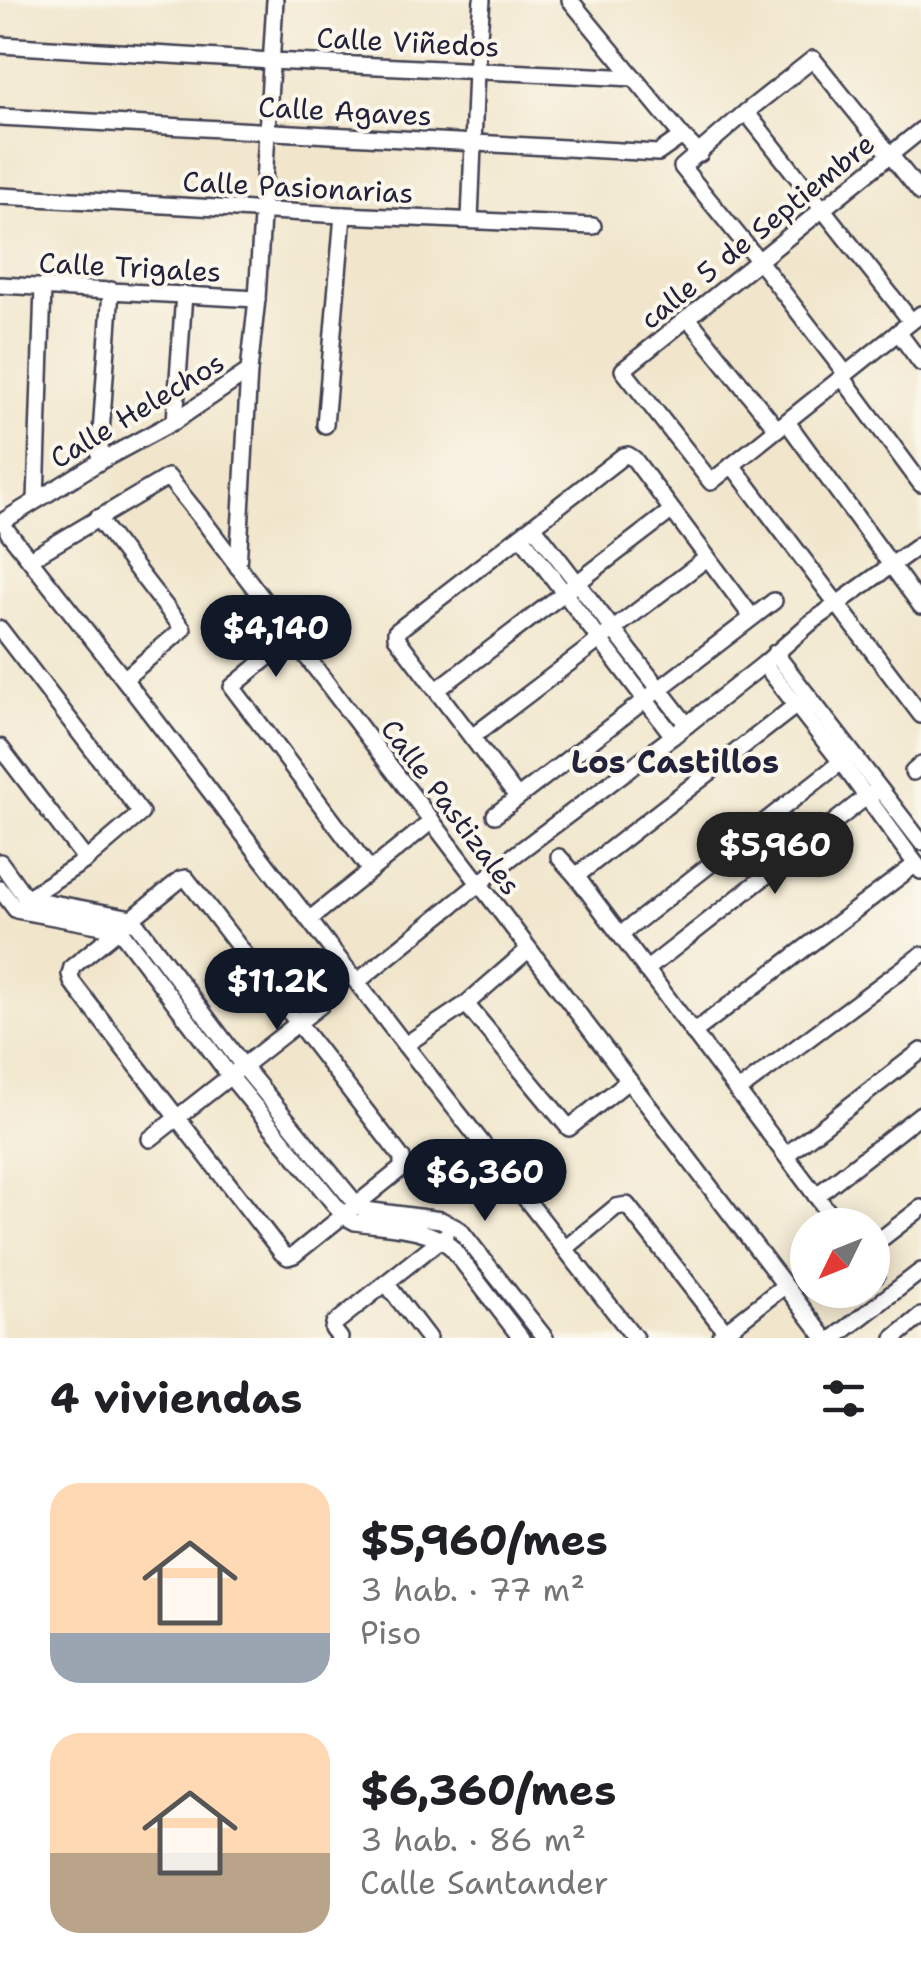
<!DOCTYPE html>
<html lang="es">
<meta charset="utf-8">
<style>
body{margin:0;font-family:"Shantell Sans",sans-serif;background:#f6f6f6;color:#202124;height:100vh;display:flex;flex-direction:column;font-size:38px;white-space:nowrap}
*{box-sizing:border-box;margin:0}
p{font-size:32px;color:#757577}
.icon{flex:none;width:55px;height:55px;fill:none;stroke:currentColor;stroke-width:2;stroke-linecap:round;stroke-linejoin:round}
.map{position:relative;height:1338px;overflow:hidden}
.details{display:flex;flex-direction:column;background:#fff;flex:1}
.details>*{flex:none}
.needle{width:65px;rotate:227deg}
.buttons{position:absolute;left:790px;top:1208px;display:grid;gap:20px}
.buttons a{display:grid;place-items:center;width:100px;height:100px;border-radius:50%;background:#fff;box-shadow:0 5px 25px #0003;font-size:50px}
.price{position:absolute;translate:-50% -85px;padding:0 22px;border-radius:35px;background:#111827;color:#fff;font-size:32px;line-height:65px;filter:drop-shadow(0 2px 5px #0008)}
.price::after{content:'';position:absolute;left:50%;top:60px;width:30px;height:22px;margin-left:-15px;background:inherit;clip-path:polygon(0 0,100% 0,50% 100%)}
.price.active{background:#222;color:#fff}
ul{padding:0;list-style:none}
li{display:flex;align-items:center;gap:30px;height:250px;padding:0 50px}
li span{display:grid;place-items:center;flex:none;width:280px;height:200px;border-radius:30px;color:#555}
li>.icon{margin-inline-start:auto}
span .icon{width:120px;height:120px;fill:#fffc;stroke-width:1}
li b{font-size:42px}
h2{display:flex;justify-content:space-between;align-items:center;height:120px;padding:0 50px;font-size:42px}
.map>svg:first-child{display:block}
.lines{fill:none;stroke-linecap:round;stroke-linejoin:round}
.minor-casing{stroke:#413f51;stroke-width:20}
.minor{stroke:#fff;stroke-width:15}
.labels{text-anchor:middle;stroke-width:8;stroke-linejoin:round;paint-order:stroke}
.street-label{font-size:28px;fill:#22223b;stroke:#fbf7ec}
.quarter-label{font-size:32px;font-weight:bold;fill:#22223b;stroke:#fbf7ec}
</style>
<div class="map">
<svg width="921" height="1338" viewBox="0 0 921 1338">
<rect width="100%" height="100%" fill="#fbf7ec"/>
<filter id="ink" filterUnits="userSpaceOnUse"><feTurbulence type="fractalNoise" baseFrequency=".01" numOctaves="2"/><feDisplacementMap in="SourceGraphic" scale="20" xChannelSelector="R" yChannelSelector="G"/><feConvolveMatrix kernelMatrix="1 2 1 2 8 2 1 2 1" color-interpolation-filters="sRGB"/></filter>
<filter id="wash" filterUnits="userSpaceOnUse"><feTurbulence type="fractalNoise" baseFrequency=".0048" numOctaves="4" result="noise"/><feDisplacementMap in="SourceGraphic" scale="40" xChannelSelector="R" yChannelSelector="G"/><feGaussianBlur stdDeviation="2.25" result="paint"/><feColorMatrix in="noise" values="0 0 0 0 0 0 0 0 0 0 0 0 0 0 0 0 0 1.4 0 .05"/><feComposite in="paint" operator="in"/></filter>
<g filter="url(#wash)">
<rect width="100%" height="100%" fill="#f1e6cc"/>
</g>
<g filter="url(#ink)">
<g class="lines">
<defs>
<g id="minor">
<path d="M570 0 682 136 700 154"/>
<path d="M0 45 271 61 635 78"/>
<path d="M746 112 911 321"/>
<path d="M0 117 658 153 682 136"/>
<path d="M921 130 623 370 711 482 921 314"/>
<path d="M0 196 343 215 593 226"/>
<path d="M470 220 476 70 482 0"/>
<path d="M0 285 257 299"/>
<path d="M688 318 777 429"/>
<path d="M898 332 921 363"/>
<path d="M846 374 759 261 682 167 746 112 813 59 921 193"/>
<path d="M842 377 921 484"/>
<path d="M175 421 184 294"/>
<path d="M787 422 921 606"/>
<path d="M325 425 343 215"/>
<path d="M99 462 111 290"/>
<path d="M732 465 921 715"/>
<path d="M36 500 43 287"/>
<path d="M97 518 183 629 124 679"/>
<path d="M0 523 99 462 175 421 249 371"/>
<path d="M534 527 687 725"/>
<path d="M8 532 124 679 405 1045 635 1338"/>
<path d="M521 536 673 736"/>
<path d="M30 559 168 477 205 523 825 1338"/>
<path d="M238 567 249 371 257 299 275 0"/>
<path d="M0 629 141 813 86 860 25 899"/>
<path d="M291 638 232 687 370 870"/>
<path d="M775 653 921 842"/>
<path d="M764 664 841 762 921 871"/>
<path d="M437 690 671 511"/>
<path d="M472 737 707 558"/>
<path d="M0 747 86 860"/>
<path d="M913 772 921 765"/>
<path d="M517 797 396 637V632L623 456 628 455 634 459 752 617"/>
<path d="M495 815 774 601"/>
<path d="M559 857 576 876 838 1225"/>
<path d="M0 862 26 898 132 918 243 1066 357 1205 365 1210 441 1220 460 1230 545 1338"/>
<path d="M576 876 808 696"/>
<path d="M186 878 402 1158V1168L294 1255 288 1257 282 1253 72 982 70 974 72 967 181 879Z"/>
<path d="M0 889 16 910 119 929 230 1076 344 1216 355 1222C386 1227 428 1226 452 1248L521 1338"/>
<path d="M310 919 432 821"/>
<path d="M620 935 841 762"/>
<path d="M646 970 866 797 880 790"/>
<path d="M357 982 512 857 673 736 764 664 809 624 921 544"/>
<path d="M466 1004 569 1128 628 1081"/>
<path d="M694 1032 916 864"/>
<path d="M405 1045 466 1004 528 950"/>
<path d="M738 1091 921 955"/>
<path d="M150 1139 321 1005"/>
<path d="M786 1155 921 1051"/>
<path d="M816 1196 921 1114"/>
<path d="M872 1246 921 1208"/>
<path d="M566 1248 616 1207 627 1205 726 1332"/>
<path d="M872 1271 876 1276"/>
<path d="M386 1283 428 1338"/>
<path d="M720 1336 784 1286"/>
<path d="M340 1338 333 1329 334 1324 445 1236"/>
<path d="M834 1338 921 1271"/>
<path d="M894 1338 921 1316"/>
</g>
</defs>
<use href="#minor" class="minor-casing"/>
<use href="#minor" class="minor"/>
</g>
</g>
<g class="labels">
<g class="street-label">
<text transform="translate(408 42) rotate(3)" y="10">Calle Viñedos</text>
<text transform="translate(345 111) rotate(3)" y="10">Calle Agaves</text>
<text transform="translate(298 187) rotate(3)" y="10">Calle Pasionarias</text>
<text transform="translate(757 231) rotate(-39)" y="10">calle 5 de Septiembre</text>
<text transform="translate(130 267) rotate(3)" y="10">Calle Trigales</text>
<text transform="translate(137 410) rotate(-31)" y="10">Calle Helechos</text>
<text transform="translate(451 807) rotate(53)" y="10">Calle Pastizales</text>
</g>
<g class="quarter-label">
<text x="675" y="773">Los Castillos</text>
</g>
</g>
</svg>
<div class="buttons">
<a><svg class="needle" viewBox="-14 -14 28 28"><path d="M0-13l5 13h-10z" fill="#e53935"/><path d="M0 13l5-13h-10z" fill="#757577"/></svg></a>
</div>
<b class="price" style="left:276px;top:680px">$4,140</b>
<b class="price active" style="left:775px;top:897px">$5,960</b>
<b class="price" style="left:277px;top:1033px">$11.2K</b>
<b class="price" style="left:485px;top:1224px">$6,360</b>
</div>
<section class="details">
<h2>4 viviendas<svg class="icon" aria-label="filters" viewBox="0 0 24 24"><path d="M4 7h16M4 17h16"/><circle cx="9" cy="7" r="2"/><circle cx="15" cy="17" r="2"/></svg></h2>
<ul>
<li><span style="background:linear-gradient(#ffd9b3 75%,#9aa5b1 0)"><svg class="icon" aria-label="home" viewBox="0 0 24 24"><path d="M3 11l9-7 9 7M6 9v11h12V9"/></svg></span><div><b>$5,960/mes</b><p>3 hab. · 77 m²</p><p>Piso</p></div></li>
<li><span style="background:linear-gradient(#ffd9b3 60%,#b9a48a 0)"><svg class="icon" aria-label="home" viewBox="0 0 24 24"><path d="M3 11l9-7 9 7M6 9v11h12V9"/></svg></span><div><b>$6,360/mes</b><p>3 hab. · 86 m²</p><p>Calle Santander</p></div></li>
</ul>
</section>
